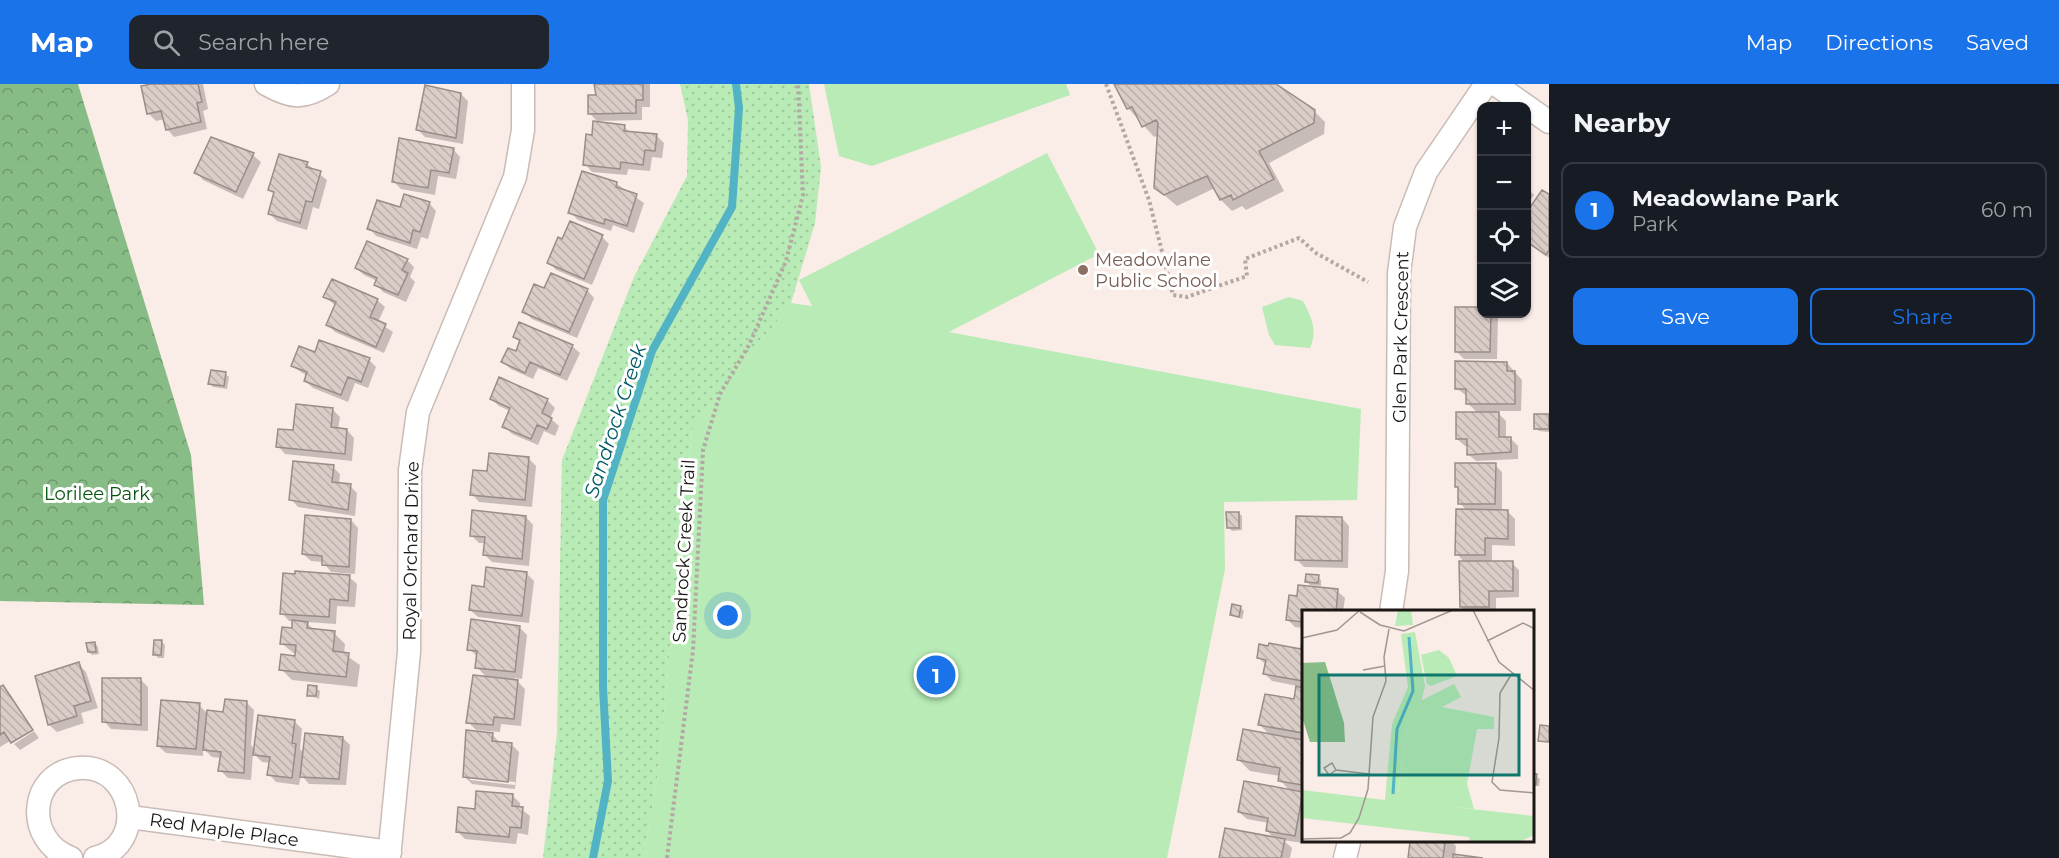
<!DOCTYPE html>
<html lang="en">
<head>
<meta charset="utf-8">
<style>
  :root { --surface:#171b24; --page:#20242c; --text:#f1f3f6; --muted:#9ea1a6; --line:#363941; --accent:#1a73e8 }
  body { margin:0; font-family:Montserrat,sans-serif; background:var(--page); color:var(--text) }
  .controls { position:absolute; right:18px; top:18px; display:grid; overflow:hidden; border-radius:12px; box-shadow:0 2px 4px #0004 }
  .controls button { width:54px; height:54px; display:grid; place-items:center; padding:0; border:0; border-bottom:2px solid var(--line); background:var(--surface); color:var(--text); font:30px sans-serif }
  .you { position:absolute; left:728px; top:532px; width:21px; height:21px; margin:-15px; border:4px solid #fff; border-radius:50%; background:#1a73e8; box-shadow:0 0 0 9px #1a73e833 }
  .badge { display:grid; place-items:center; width:39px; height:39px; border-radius:50%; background:var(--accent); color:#fff; font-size:20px; font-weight:700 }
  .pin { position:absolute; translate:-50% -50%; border:3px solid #fff; box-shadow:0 2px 6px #0006 }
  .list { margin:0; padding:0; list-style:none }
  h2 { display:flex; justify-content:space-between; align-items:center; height:78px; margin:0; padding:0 24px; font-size:26px }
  h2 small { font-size:20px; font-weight:400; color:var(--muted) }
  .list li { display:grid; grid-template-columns:39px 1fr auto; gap:18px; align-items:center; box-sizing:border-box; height:96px; margin:0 12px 12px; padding:0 12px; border:2px solid var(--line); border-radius:12px }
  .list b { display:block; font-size:22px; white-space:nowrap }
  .list p { margin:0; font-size:20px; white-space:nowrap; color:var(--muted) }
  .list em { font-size:20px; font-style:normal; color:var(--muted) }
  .actions { display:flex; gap:12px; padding:18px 24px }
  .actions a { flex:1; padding:14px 0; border:2px solid var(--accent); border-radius:12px; text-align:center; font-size:21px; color:var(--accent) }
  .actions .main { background:var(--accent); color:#fff }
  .icon { flex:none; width:33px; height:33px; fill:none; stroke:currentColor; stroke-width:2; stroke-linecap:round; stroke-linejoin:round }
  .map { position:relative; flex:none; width:1549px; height:774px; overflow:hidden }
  header { display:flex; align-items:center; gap:36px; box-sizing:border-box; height:84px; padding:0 30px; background:var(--accent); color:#fff }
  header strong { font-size:28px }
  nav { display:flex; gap:33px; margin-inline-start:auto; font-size:21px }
  .search { width:420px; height:54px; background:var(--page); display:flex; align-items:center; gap:15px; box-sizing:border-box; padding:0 21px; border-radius:12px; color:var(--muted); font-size:22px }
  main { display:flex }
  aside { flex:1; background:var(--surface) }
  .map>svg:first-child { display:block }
  .grass { fill:url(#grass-dots) }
  .forest { fill:url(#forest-crowns) }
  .green { fill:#b8ebb5 }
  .shadow { fill:#0003; fill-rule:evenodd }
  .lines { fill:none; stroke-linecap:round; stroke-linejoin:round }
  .stream { stroke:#51b3c4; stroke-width:8 }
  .building { fill:url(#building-back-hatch); stroke:#998d87; stroke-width:1.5 }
  .minor-casing { stroke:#c9bcb6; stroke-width:25 }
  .path { stroke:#b3a8a3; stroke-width:4; stroke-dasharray:3 3; stroke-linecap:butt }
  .minor { stroke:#fff; stroke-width:22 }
  .education-dot { fill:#8d6e63; stroke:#fff; stroke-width:2 }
  .labels { text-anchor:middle; stroke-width:6; stroke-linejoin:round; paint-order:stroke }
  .education-label { font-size:18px; fill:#785e54; stroke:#fff; text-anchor:start }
  .street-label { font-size:18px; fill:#1b1714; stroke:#fff }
  .park-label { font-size:18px; fill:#07550e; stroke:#fff }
  .water-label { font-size:20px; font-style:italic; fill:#005b67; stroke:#fff }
  .inset-river { fill:none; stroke:#51b3c4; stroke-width:3 }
  .inset-road { fill:none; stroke:#a19792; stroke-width:1.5 }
  .view { fill:#0f766e; fill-opacity:0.15; stroke:#0f766e; stroke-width:3 }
  .inset-edge { fill:none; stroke:#1b1714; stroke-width:3 }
</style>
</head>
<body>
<header>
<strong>Map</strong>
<div class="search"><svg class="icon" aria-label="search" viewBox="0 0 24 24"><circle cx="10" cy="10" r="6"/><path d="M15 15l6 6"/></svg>Search here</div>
<nav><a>Map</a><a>Directions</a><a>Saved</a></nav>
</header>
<main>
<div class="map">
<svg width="1549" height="774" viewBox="0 0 1549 774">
  <defs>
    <pattern id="grass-dots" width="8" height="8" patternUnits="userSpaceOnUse" patternTransform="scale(1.5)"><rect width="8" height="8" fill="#b8ebb5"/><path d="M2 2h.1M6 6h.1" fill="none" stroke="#9ec99b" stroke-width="1.8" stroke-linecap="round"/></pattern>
    <pattern id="forest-crowns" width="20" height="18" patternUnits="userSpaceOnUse" patternTransform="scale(1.5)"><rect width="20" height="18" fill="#88bc86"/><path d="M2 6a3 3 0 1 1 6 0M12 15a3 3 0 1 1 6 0" fill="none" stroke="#6e986c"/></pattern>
    <pattern id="building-back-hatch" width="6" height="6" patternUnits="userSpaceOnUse" patternTransform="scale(1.5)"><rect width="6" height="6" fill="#dacdc7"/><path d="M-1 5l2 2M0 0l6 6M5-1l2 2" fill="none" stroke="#baafaa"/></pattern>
  </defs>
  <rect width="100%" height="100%" fill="#faece6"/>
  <!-- grass -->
  <path class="grass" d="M680,0H809L821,83L815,139L791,219L692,346L657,697L643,774H543L557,650L562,376L634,193L687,92L688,36Z"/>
  <!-- forest -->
  <path class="forest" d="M0,0H78L191,371L204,521L0,517Z"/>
  <!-- green -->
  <path class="green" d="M824,0H1066L1070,11L872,82L839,72Z
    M1047,69L1099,170L949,248L1361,325L1357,416L1224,418L1225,485L1167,774H643L657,697L692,346L791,219L812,222L799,196Z
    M1289,213L1303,217C1311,232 1318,247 1310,264L1275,261L1269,251L1262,223Z"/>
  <!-- shadow -->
  <path class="shadow" d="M158,0H203L208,25L203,27L207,45L174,53L167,45L165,35L156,37L148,29Z
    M597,0H650V23H642V36L597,37L589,29L598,12Z
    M1116,0H1274L1314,27L1325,38L1324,50L1269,79L1284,107L1246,126L1242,122L1232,127L1221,116L1215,104L1177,122L1156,104L1159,51L1154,53L1128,24Z
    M461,10L468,17L463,60L425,53L417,45Z
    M624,42L630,49L657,52L664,59L662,74L652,73L650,87L628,85L627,91L592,88L585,80L593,53Z
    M212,55L253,71L261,78L243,115L203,96L196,88Z
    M453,65L460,73L456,95L438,92L435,111L401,105L393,97Z
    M307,80L327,96L319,125L313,123L307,146L277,137L270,130L275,111L270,106Z
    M617,100L644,119L634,149L613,141L611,147L578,136L570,128Z
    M1526,103L1534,111L1526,122Z
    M1549,112V174L1526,158V144Z
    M429,119L436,127L428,155L421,153L417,165L376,152L369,144L401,125Z
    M602,153L609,160L592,201L556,186L549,178L563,156Z
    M1526,167L1530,170L1531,176L1526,177Z
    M407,176L414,183L410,193L415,198L406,218L383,208L376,200L377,197L364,191L356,184Z
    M587,206L594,214L577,254L532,235L524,228Z
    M325,213L377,216L385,223L378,238L393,248L384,269L335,248L328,240L336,222Z
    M1482,230L1498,232L1497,275H1464L1456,267Z
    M514,253L572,262L580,269L567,297L538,284L533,295L511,285L503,278L517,269L521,259Z
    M316,270L369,276L376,283L368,304L355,299L348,318L313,304L305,297L307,292L292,282Z
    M1507,279L1522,296L1521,327H1496L1506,337V354H1510L1518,362V375L1476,377L1468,370L1469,362H1465L1457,355L1478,329L1467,319V312L1456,304Z
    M225,290L229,293L227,305L213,303L210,300Z
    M492,315L547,316L555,324L550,334L559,342L555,352L544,347L538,361L512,350L504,342L510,327L499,322Z
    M332,325L340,333L338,346H347L354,354L352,377L285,370L278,362L294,348Z
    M1549,331V348L1539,347L1535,344Z
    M528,374L536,382L532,423L479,418L472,410L488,389Z
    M1495,381L1502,388V427H1507L1515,435V462L1492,461V479H1512L1519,486V513L1496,514V528H1466L1461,523L1465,479L1457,470L1467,427L1460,419V406L1456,402Z
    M333,383L340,390L339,401L350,402L357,409L355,432L298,423L291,415Z
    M1239,429L1242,432V446L1232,447L1228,443Z
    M526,433L533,441L529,482L492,478L485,471L486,459H479L471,451Z
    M1342,434L1349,442L1348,484L1304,483L1296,475Z
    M351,436L358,444L355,490L331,488L323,478L311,477L303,470Z
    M526,489L534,497L529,539L478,533L470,526L486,504Z
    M349,493L357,500L355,523L337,522L336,540L306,538L315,547L334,549L345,560L344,570L360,581L357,603L292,596L281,585L296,574V571L281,559L293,546L294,537H289L282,529Z
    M1318,493L1321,496V502L1310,501L1306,497Z
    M1337,507L1345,514L1343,528H1303V544L1295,543L1288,536Z
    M1240,523L1244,527L1242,535L1232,531Z
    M519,543L527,551L522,595L514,594L525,605L521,642L501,640L500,648L476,646L468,638L487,594L477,583L478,573L469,565Z
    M161,557L165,561L164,574H158L155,570Z
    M95,559L98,563L99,570L92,571L89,568Z
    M1303,561L1302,759L1283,756L1292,764L1290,774H1221L1275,755L1267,747L1269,739L1247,735L1239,728L1291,708L1280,696V692L1250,687L1238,675L1271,652L1260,641L1295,617L1298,602L1272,597L1264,589L1266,581L1258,573L1302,566Z
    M78,580L86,588L98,624L81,629L84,639L57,648L49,641Z
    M140,595L148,603V647L111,645L104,637Z
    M3,603L32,644L0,663V605Z
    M316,604L320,607L319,615L309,611Z
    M247,619L254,626L251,661L255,666L294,637L302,645L300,665L304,670L343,654L350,661L346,701L309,700L301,691L299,701L276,698L269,690L270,679L262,678L253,669L251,696L228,694L220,686L221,674L212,673L203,664V672L166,669L158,662L199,621L208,630L225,629Z
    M34,647L39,654L20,666L14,660Z
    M492,650L499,658L512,661L519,668L515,705L472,700L465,693ZM470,693L515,698V701L470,696Z
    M1532,691L1540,695L1539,702H1532Z
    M513,712L520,719V724L530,732L528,751L518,749L516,760L465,755L457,747L476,726Z
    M1411,758H1452L1456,762L1455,772L1470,774H1409Z"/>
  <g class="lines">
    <!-- stream -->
    <path class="stream" d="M593,774L608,697L603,603V416L652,267L732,123L739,24L736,0"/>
  </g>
  <!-- building -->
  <path class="building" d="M151,0H198L202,18L197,19L201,38L166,46L161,27L147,30L141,2Z
    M594,0H643V16H636V29L588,30V11H596Z
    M1114,0H1276L1315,26L1314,39L1259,67L1274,95L1233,116L1231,111L1220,116L1207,92L1164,111L1154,104L1158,39L1156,36L1142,43L1132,23L1127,25Z
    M425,1L461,9L456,54L416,46Z
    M593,37L625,41L624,47L657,50L655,67L645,66L643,81L621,78L620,85L583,81L586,50L592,51Z
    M211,53L254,69L236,108L194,89Z
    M399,54L454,64L449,89L431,86L428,104L392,98Z
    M279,70L308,78L306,83L321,87L312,118L306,117L300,139L268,130L274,108L268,106Z
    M582,87L617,98L616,103L637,110L627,142L605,135L604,140L568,129Z
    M1542,106L1549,110V166L1546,171L1526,157V141L1531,134L1526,129Z
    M404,110L430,118L420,148L413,146L410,159L367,145L377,116L400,123Z
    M570,137L603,151L584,195L547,179L558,153L562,155Z
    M367,157L408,175L402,186L408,189L398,211L374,201L377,194L355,184Z
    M551,189L588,205L569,248L522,228L534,200L544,204Z
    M332,195L378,215L370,233L386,240L376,263L326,241L336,218L323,213Z
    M1455,223H1482V230H1491L1490,268H1455Z
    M519,238L573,261L560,291L530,278L525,289L501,278L508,264L516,267L520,256L513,253Z
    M319,256L370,274L361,298L348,293L341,311L304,297L307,288L291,282L299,262L315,268Z
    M1455,277L1507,278V287H1515V320H1466V305H1455Z
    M211,286L226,288L224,302L208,300Z
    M499,293L548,315L542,329L552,334L547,345L537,341L531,355L502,343L510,324L490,315Z
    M296,320L333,324L331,343L347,345L345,370L276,363L278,345L293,346Z
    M1456,328H1499V353H1511V368L1467,371V355H1456Z
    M1534,330H1549V345H1534Z
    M489,369L529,373L525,416L470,411L473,386L487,387Z
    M293,377L334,381L332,398L351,400L348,426L289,416Z
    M1455,379H1496L1495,420H1458V403H1455Z
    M1456,425L1508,426V455L1485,454V471H1455Z
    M472,426L526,432L522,475L483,471L485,453L470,452Z
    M1226,428H1239V444H1227Z
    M305,431L351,435L349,483L322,481V472L302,470Z
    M1296,432L1342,433V477L1295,476Z
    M1459,477H1513V507H1489V523H1460Z
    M486,483L527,488L522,532L469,526L472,501L484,503Z
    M295,487L350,491L348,517L330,515L329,533L280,530L283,489L295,490Z
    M1306,490L1319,491L1318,499L1305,498Z
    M1298,501L1338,505L1336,528H1303V538L1286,536L1289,511L1297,512Z
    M1232,520L1241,522L1239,533L1230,531Z
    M471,535L520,542L515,588L475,584L477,567L467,566Z
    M292,536L308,538L307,544L335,547L333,567L349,569L346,593L279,586L281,570L295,572L296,561L280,560L282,543L292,544Z
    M1303,553V597L1263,590L1266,576L1257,574L1259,560L1268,562L1269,559L1301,565Z
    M154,556H162L161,571H153Z
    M95,558L96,568H88L86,559Z
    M79,578L91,617L74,622L77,632L48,641L35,592Z
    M473,591L518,596L514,635L494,633L493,641L466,639Z
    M102,594H141V641L102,638Z
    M3,601L33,646L11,659L4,648L0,651V603Z
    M308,601L317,602L316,612H307Z
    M1296,602L1303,604V649L1258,641L1265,610L1294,615Z
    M225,615L247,617L244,689L218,687L221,668L203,666L207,626L223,628Z
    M161,616L200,619L196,665L157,662Z
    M258,631L295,636L292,659L296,660L292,694L267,691L270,673L253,671Z
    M1540,641L1549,642V658L1538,657Z
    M1243,645L1303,656V701L1278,697L1280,684L1237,676Z
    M466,646L493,649L492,657L512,659L508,698L463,693Z
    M305,649L343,653L339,695L300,693Z
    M1532,690H1537L1536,700L1532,699Z
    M1244,697L1303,708L1295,752L1266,747L1268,734L1238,728Z
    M476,707L513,710L512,722L523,723L521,744L510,743L509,753L456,748L458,723L475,725Z
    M1225,744L1285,755L1281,774H1219Z
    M1410,758H1445L1443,774H1408Z
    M1453,770L1483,774H1453Z"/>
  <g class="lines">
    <defs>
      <path id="minor" d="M266,0C291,14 303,16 328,0
        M1495,0L1549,38
        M1391,528L1397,487L1399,189L1405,143L1426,88L1486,0
        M130,733L390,768
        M71,774C24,757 28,688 79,684C133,680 149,761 95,774
        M389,774L409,568L410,386L418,328L515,93L523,46V0
        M1345,774L1349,758"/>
    </defs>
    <!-- minor casing -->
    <use href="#minor" class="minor-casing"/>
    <!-- path -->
    <path class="path" d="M1106,0L1149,116L1173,211L1187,213L1247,192L1245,175L1299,154L1316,169L1368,198
      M667,774L693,566L703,366L720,310L749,261L786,177L803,111L798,0"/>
    <!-- minor -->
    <use href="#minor" class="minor"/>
  </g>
  <!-- markers -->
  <circle class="education-dot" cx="1083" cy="186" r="6"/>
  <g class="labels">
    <!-- education labels -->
    <g class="education-label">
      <text x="1095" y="182">Meadowlane<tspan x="1095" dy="21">Public School</tspan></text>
    </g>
    <!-- street labels -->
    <g class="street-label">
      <text transform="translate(1401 253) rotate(-89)" y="6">Glen Park Crescent</text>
      <text transform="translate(411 467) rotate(-89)" y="6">Royal Orchard Drive</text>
      <text transform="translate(684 467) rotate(-87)" y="6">Sandrock Creek Trail</text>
      <text transform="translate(224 746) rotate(8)" y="6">Red Maple Place</text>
    </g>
    <!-- park labels -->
    <g class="park-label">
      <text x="97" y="416">Lorilee Park</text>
    </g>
    <!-- water labels -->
    <g class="water-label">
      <text transform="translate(615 337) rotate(-72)" y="7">Sandrock Creek</text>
    </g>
  </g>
  <!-- overview -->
  <g transform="translate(1302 526)">
    <rect width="232" height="232" fill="#faece6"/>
    <path d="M96,0H109L111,15L93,16ZM113,22L123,76L119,93L106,110L95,191L232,206V225L217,232H168L167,227L0,208V180L83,190L90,114L106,77L99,24Z" fill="#b8ebb5"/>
    <path d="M23,52L42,113L43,132H8L0,107V53Z" fill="#88bc86"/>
    <path d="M137,40L147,48L155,66L129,76L125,74L119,45ZM152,74L159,87L140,97L192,107V119H175L165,174L172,199L95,192L106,110L120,90Z" fill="#b8ebb5"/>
    <path class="inset-river" d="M91,184L95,119L111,81L107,27"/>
    <path class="inset-road" d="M171,0L197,52L233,81M58,2L78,15L102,21L151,0M0,28L35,20L58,0M185,31L221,13L233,19M61,60L83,56M209,65L198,83L197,128L190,172L198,180L233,183M34,160L27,165L22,158L30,153L34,160L67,164M0,229L39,228L48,223L57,208L66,179L71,107L84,71L82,47L87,19"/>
    <path class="view" d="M17,65H217V165H17Z"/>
    <rect width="232" height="232" class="inset-edge"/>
  </g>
</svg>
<div class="controls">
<button>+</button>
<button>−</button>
<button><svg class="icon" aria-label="locate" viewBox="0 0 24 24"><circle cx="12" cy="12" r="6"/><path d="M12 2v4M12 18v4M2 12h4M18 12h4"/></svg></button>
<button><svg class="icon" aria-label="layers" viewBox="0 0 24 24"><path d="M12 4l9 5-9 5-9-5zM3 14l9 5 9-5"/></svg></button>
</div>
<div class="you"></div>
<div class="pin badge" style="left:936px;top:591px">1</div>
</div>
<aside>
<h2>Nearby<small></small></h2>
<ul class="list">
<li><span class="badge">1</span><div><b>Meadowlane Park</b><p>Park</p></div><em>60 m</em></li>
</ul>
<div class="actions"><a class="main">Save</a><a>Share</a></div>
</aside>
</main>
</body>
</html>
